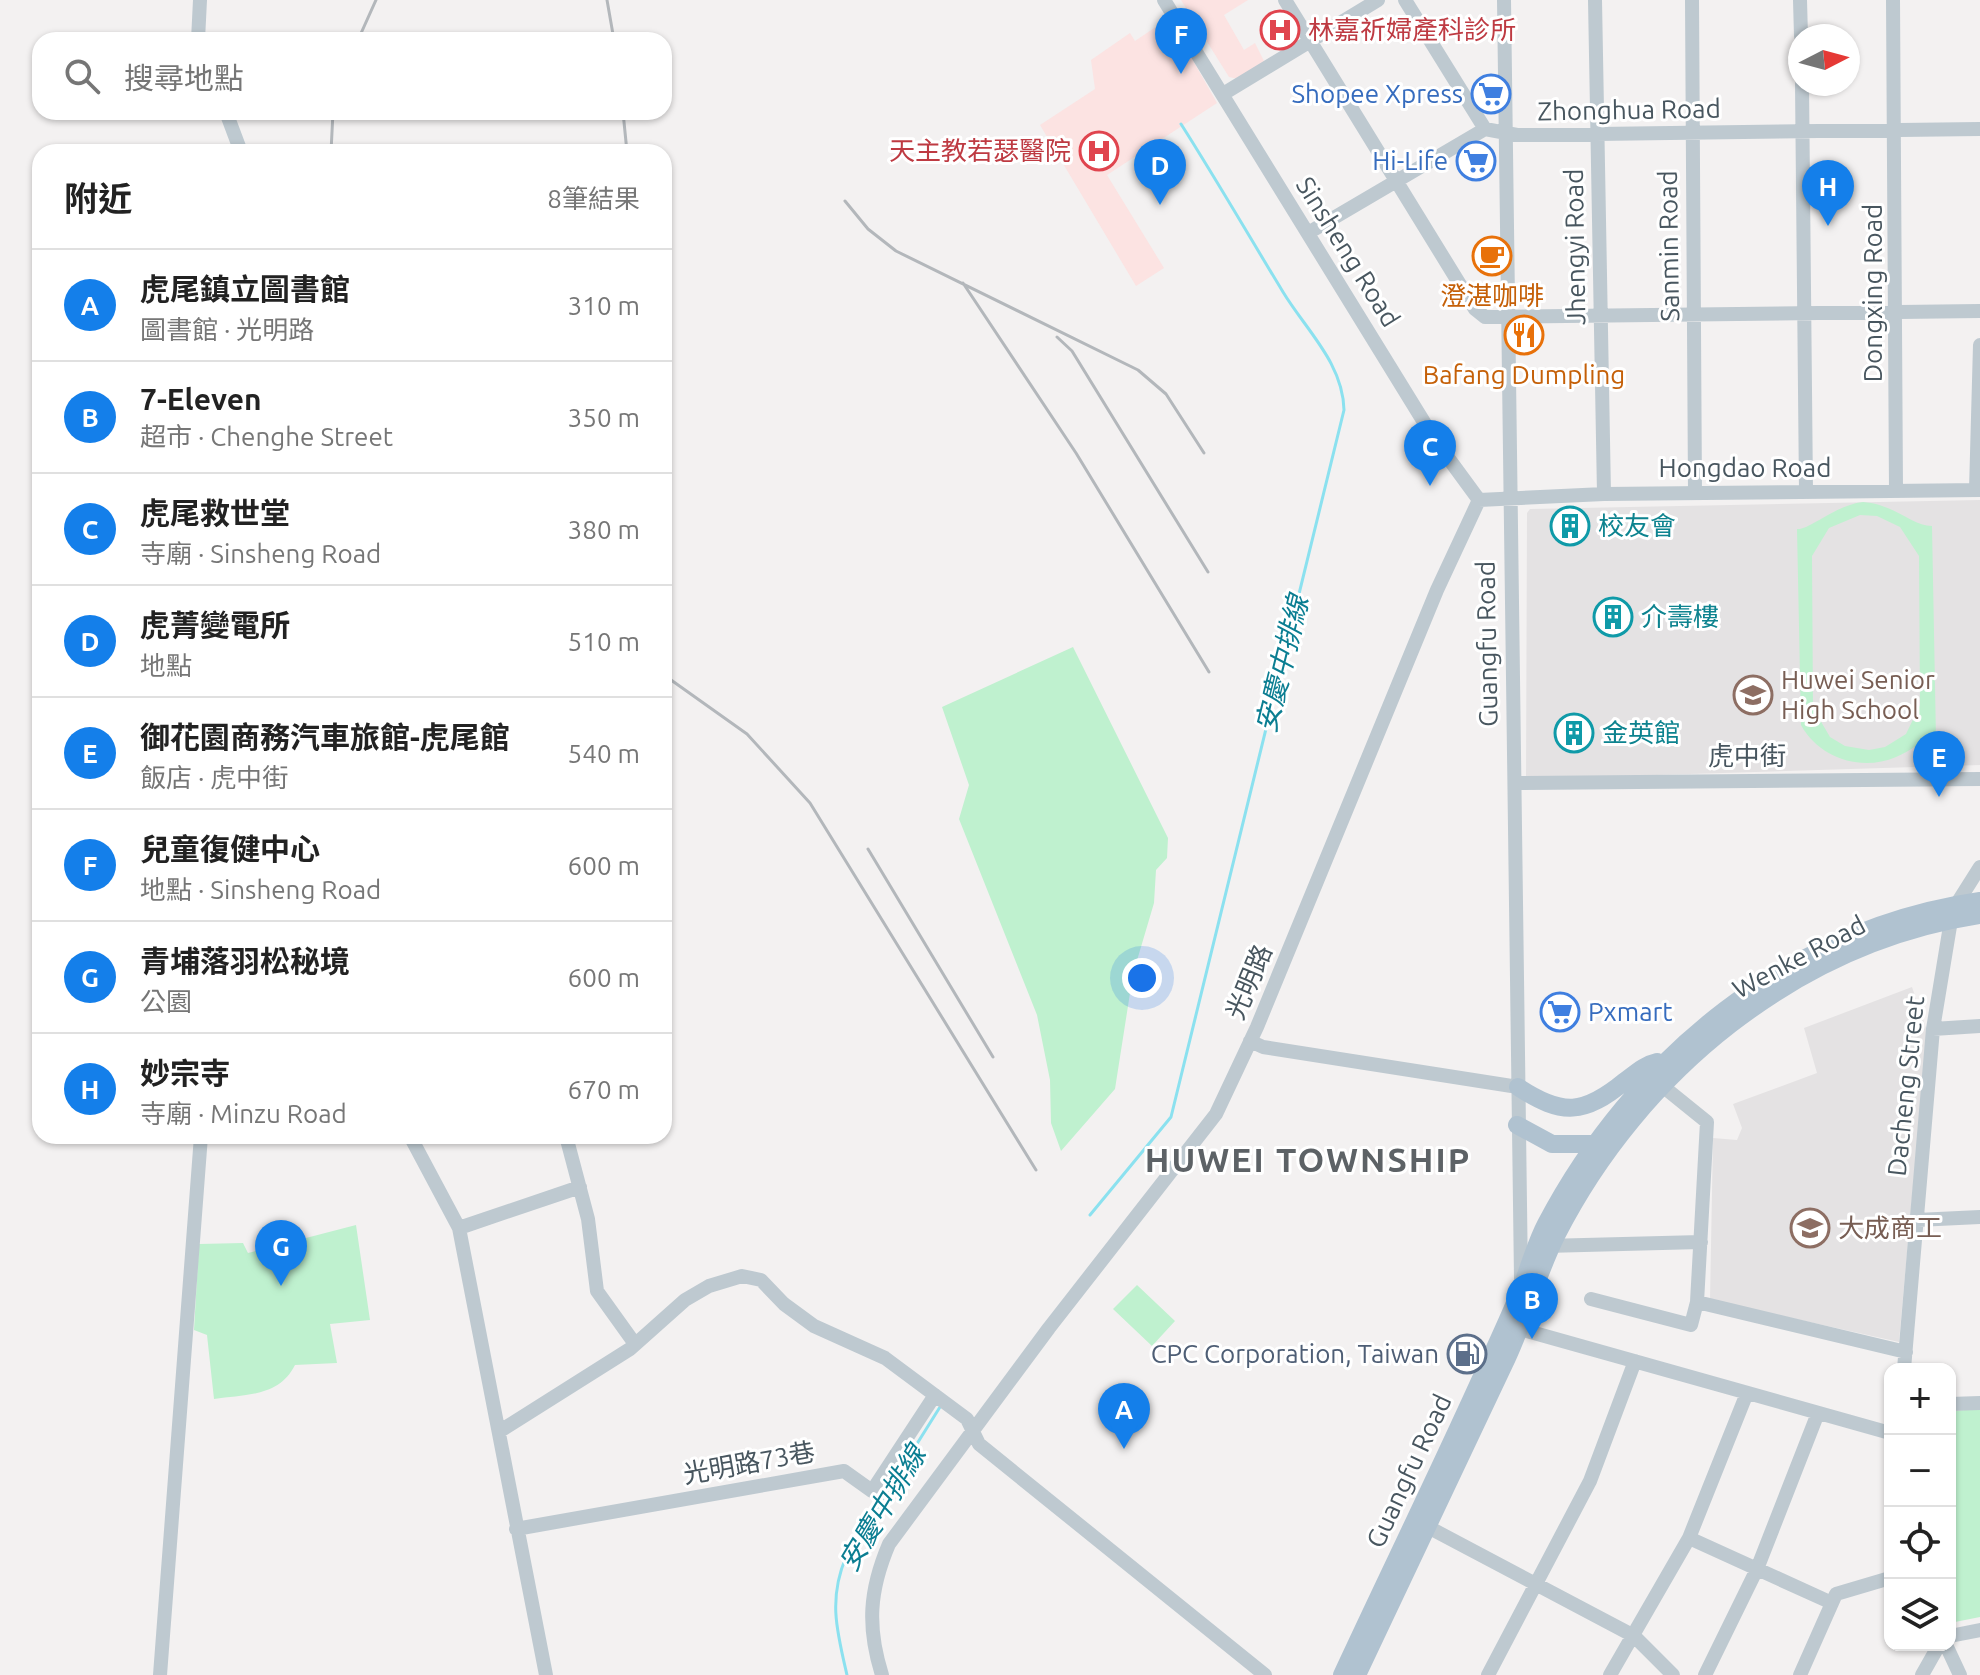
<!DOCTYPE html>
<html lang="zh-TW">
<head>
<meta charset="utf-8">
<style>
  :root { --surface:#fff; --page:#f2f2f2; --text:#222; --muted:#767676; --line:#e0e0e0; --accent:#147fea }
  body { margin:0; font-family:Ubuntu,"Noto Sans TC",sans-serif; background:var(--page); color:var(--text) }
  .controls { position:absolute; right:24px; bottom:24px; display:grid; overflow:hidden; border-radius:16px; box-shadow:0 2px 6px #0004 }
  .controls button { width:72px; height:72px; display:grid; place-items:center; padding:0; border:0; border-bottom:2px solid var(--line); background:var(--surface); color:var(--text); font:40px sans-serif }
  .compass { position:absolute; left:1788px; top:24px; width:72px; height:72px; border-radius:50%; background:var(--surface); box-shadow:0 2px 6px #0004; rotate:84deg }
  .you { position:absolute; left:1142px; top:978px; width:28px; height:28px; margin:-20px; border:6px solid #fff; border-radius:50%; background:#1a73e8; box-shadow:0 0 0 12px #1a73e833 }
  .badge { display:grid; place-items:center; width:52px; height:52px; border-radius:50%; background:var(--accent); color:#fff; font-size:26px; font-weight:700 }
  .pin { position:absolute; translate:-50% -66px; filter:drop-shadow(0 2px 4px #0008) }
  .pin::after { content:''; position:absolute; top:42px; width:28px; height:24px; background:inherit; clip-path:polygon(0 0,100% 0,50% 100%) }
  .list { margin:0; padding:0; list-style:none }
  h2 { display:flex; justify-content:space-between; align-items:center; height:104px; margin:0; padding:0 32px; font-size:34px }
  h2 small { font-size:26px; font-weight:400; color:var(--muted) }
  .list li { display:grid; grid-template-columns:52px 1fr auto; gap:24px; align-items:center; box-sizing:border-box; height:112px; padding:0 32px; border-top:2px solid var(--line) }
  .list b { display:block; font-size:30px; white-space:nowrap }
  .list p { margin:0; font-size:26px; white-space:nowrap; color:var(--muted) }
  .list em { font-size:26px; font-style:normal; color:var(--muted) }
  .icon { flex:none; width:44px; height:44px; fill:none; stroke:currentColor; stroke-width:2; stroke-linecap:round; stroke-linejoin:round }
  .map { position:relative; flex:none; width:1980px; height:1675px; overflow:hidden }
  .search { position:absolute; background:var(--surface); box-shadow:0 2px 6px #0004; left:32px; top:32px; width:640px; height:88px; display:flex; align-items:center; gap:20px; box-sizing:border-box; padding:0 28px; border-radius:24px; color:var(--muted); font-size:30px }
  .panel { position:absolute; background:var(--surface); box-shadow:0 2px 6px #0004; left:32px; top:144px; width:640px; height:1000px; border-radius:24px }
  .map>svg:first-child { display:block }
  .education { fill:#e4e2e3 }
  .medical { fill:#fce3e2 }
  .green { fill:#bff1cf; fill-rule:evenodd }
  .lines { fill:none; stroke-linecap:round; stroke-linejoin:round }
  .stream { stroke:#8be1ef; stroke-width:3 }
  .minor { stroke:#bec9d0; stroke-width:14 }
  .major { stroke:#b0c2d0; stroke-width:18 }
  .rail { stroke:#b3b7bb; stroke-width:3 }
  .labels { text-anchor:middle; stroke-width:6; stroke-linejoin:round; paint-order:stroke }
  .health-label { font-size:26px; fill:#be3a42; stroke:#fff; text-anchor:start }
  .shop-label { font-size:26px; fill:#366cbe; stroke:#fff; text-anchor:end }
  .street-label { font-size:26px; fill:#48565f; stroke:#fff }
  .food-label { font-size:26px; fill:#c56008; stroke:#fff }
  .culture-label { font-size:26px; fill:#0d838f; stroke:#fff; text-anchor:start }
  .education-label { font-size:26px; fill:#785e54; stroke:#fff; text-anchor:start }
  .service-label { font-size:26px; fill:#4e5e75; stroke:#fff; text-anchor:end }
  .water-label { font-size:28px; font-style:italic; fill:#0b7e92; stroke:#fff }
  .district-label { font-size:34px; font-weight:bold; letter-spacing:2px; fill:#5d6266; stroke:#fff }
</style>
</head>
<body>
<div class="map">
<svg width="1980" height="1675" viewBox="0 0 1980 1675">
  <rect width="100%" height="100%" fill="#f3f1f1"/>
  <!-- education -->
  <path class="education" d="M1980,500V765L1526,779L1527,513L1530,509Z
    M1912,987L1927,1031L1899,1342L1710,1300L1713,1138L1737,1140L1742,1128L1733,1104L1817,1073L1804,1028Z"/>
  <!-- medical -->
  <path class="medical" d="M1181,0H1248L1224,15L1244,50L1255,43L1265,63L1238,79L1229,77Z
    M1169,18L1217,103L1107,175L1164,268L1136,286L1040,125L1095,89L1091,60L1130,33L1135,41Z"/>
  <!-- green -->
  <path class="green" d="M1863,502C1894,504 1912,526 1932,526L1936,739C1919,741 1911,751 1896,757C1861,772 1819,758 1801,725L1797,529C1810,530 1835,505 1863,502ZM1860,515L1877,516L1900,527L1919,556L1920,705L1906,734L1885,747L1869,750L1845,746L1830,737L1813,708L1812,556L1829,528Z
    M1073,647L1168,838L1167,858L1156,870L1154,903L1133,974L1115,1089L1061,1151L1051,1123L1050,1080L1037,1015L959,819L969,785L942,707Z
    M356,1225L370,1320L330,1324L337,1363L295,1365C279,1397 246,1394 214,1399L207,1335L194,1330L199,1244L243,1243L248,1253Z
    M1137,1285L1175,1321L1152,1346L1113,1309Z
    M1980,1409V1617L1955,1622L1950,1603V1411Z"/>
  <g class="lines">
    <!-- stream -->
    <path class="stream" d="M1090,1215L1171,1117L1344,410C1343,363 1306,330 1283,292C1249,236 1216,179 1181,124
      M847,1675C837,1632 828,1599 846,1557L940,1407"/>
    <!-- minor -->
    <path class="minor" d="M1164,0L1435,440L1479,500L1604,494L1980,490
      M1285,0L1475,309L1485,317L1980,311
      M1405,0L1485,129
      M1504,0L1521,1279
      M1595,0L1604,494
      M1692,0L1695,492
      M1800,0L1801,36
      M1893,0L1896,490
      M198,40L200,0
      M1802,84L1806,492
      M1223,94L1378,0
      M226,112L241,152
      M1308,233L1485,129L1517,135L1980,129
      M1976,490L1980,345
      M1515,783L1980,779
      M1933,1029L1980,1026
      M1250,1041L1263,1047L1518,1087
      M410,1136L459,1228L546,1675
      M566,1136L588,1219L597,1291L635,1344
      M1917,1220L1980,1217
      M459,1228L580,1187
      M1545,1246L1701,1242
      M1591,1299L1691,1325L1697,1302L1707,1122L1660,1084
      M1697,1302L1906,1352
      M1520,1320V1329L1890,1433
      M1904,1369L1933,1029L1951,920L1956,905L1980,867
      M1950,1404L1980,1403
      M500,1431L630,1349L685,1300L709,1286L742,1276L761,1280L784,1304L814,1326L885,1358L967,1419L979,1444L1265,1675
      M1428,1527L1634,1636L1673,1675
      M516,1529L844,1471L872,1491L935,1395
      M1689,1538L1832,1603
      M1950,1636L1980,1630
      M1946,1645L1960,1675
      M160,1675L201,1136
      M882,1675C867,1627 869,1591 889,1544L1049,1328L1216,1114L1257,1027L1437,590L1479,500
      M1488,1675L1590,1481L1635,1361
      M1610,1675L1689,1538L1747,1393
      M1705,1675L1757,1569L1818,1413
      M1800,1675L1836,1594L1890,1578
      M1922,1675L1939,1645"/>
    <!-- major -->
    <path class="major" d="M1518,1087C1562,1116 1584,1115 1625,1081C1636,1073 1644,1065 1657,1062
      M1517,1125L1552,1144H1601
      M1342,1675C1387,1578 1434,1482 1478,1385C1493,1352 1509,1319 1522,1286C1530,1265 1536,1243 1546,1224C1633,1058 1791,928 1980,901
      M1357,1675C1407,1569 1457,1464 1507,1358C1526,1317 1537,1274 1557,1234C1640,1072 1796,943 1980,915"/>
    <!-- rail -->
    <path class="rail" d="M607,0L614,40
      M358,40L376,0
      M623,112L627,152
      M331,152L333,112
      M845,201L868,229L896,251L1138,370L1166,394L1204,453
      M963,283L1076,453L1209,672
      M1057,337L1072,351L1208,572
      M664,675L747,734L810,803L1036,1170
      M868,849L993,1057"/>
  </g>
  <!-- icons -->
  <defs>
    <symbol id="hospital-ring" viewBox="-11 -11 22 22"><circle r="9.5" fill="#fff" stroke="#e0444e" stroke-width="1.5"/><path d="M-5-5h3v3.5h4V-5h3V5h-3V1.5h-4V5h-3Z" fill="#e0444e"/></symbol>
    <symbol id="supermarket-ring" viewBox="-11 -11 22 22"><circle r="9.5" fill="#fff" stroke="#3f7fe0" stroke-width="1.5"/><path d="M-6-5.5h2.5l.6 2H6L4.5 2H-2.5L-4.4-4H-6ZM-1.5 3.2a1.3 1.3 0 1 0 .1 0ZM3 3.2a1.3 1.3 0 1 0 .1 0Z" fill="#3f7fe0"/></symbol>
    <symbol id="cafe-ring" viewBox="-11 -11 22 22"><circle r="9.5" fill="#fff" stroke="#e8710a" stroke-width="1.5"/><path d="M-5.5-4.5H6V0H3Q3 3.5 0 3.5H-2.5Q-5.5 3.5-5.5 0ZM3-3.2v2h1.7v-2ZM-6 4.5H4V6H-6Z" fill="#e8710a"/></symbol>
    <symbol id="restaurant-ring" viewBox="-11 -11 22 22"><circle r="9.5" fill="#fff" stroke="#e8710a" stroke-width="1.5"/><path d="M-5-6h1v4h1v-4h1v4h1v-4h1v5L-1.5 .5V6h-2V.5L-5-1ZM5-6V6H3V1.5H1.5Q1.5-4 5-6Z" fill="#e8710a"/></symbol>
    <symbol id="building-ring" viewBox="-11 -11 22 22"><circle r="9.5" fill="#fff" stroke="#0f9aa8" stroke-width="1.5"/><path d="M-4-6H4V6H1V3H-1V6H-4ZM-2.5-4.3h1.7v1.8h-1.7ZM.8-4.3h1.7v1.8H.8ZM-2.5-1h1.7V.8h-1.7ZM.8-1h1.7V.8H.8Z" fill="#0f9aa8"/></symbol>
    <symbol id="school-ring" viewBox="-11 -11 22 22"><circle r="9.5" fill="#fff" stroke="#8d6e63" stroke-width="1.5"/><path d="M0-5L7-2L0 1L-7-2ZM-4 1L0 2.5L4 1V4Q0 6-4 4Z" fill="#8d6e63"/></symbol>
    <symbol id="fuel-ring" viewBox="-11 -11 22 22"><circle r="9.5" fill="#fff" stroke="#5c6f8a" stroke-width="1.5"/><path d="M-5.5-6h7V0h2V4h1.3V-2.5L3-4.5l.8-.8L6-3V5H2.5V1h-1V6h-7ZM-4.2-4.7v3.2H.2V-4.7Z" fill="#5c6f8a"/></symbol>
  </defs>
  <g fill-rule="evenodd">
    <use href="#hospital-ring" x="1258" y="8" width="44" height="44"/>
    <use href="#supermarket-ring" x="1469" y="72" width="44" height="44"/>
    <use href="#hospital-ring" x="1077" y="129" width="44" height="44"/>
    <use href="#supermarket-ring" x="1454" y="139" width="44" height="44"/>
    <use href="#cafe-ring" x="1470" y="234" width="44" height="44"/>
    <use href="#restaurant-ring" x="1502" y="313" width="44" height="44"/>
    <use href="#building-ring" x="1548" y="504" width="44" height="44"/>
    <use href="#building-ring" x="1591" y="595" width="44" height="44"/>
    <use href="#school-ring" x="1731" y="673" width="44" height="44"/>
    <use href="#building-ring" x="1552" y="711" width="44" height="44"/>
    <use href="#supermarket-ring" x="1538" y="990" width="44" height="44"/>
    <use href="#school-ring" x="1788" y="1206" width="44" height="44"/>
    <use href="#fuel-ring" x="1445" y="1332" width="44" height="44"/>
  </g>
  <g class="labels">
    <!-- health labels -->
    <g class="health-label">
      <text x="1308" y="39">林嘉祈婦產科診所</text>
      <text x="1071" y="160" text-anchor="end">天主教若瑟醫院</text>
    </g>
    <!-- shop labels -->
    <g class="shop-label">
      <text x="1463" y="103">Shopee Xpress</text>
      <text x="1448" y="170">Hi-Life</text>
      <text x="1588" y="1021" text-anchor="start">Pxmart</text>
    </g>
    <!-- street labels -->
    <g class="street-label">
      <text transform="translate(1629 110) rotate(-1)" y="9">Zhonghua Road</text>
      <text transform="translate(1669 246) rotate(-91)" y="9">Sanmin Road</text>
      <text transform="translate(1575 247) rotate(-91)" y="9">Jhengyi Road</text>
      <text transform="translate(1348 252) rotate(58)" y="9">Sinsheng Road</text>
      <text transform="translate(1873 293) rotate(-90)" y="9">Dongxing Road</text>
      <text x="1745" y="477">Hongdao Road</text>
      <text transform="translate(1487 644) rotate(-91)" y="9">Guangfu Road</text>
      <text x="1747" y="765">虎中街</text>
      <text transform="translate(1799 957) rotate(-28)" y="9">Wenke Road</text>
      <text transform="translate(1249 982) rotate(-67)" y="9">光明路</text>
      <text transform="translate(1906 1086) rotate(-84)" y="9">Dacheng Street</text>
      <text transform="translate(749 1463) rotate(-10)" y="9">光明路73巷</text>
      <text transform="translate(1409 1471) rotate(-65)" y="9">Guangfu Road</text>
    </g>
    <!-- food labels -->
    <g class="food-label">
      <text x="1492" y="305">澄湛咖啡</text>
      <text x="1524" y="384">Bafang Dumpling</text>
    </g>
    <!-- culture labels -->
    <g class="culture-label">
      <text x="1598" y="535">校友會</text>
      <text x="1641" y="626">介壽樓</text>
      <text x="1602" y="742">金英館</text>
    </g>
    <!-- education labels -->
    <g class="education-label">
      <text x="1781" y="689">Huwei Senior<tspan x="1781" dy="30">High School</tspan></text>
      <text x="1838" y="1237">大成商工</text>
    </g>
    <!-- service labels -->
    <g class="service-label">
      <text x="1439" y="1363">CPC Corporation, Taiwan</text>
    </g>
    <!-- water labels -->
    <g class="water-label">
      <text transform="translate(1282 664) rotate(-76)" y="10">安慶中排線</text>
      <text transform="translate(882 1508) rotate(-59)" y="10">安慶中排線</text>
    </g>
    <!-- district labels -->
    <g class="district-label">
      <text x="1308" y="1172">HUWEI TOWNSHIP</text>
    </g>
  </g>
</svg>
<div class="controls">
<button>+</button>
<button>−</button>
<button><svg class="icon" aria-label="locate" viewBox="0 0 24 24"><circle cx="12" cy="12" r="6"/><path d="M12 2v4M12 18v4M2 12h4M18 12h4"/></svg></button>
<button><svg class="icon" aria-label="layers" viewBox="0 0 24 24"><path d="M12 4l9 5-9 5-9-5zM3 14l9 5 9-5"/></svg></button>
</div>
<svg class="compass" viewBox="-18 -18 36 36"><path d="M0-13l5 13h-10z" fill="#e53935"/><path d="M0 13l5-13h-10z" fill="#767676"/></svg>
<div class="you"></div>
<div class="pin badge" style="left:1124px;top:1449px">A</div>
<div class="pin badge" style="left:1532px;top:1339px">B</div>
<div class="pin badge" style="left:1430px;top:486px">C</div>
<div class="pin badge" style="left:1160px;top:205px">D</div>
<div class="pin badge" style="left:1939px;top:797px">E</div>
<div class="pin badge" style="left:1181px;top:74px">F</div>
<div class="pin badge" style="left:281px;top:1286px">G</div>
<div class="pin badge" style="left:1828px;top:226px">H</div>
<div class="search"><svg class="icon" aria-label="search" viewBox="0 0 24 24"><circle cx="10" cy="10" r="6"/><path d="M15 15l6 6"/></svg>搜尋地點</div>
<section class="panel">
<h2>附近<small>8筆結果</small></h2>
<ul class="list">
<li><span class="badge">A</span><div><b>虎尾鎮立圖書館</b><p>圖書館 · 光明路</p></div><em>310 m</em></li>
<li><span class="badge">B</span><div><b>7-Eleven</b><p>超市 · Chenghe Street</p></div><em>350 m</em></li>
<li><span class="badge">C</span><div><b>虎尾救世堂</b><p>寺廟 · Sinsheng Road</p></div><em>380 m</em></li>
<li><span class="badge">D</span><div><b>虎菁變電所</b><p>地點</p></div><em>510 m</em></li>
<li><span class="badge">E</span><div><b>御花園商務汽車旅館-虎尾館</b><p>飯店 · 虎中街</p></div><em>540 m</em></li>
<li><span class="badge">F</span><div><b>兒童復健中心</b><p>地點 · Sinsheng Road</p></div><em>600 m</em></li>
<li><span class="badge">G</span><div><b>青埔落羽松秘境</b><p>公園</p></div><em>600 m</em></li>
<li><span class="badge">H</span><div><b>妙宗寺</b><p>寺廟 · Minzu Road</p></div><em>670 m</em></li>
</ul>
</section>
</div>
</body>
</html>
